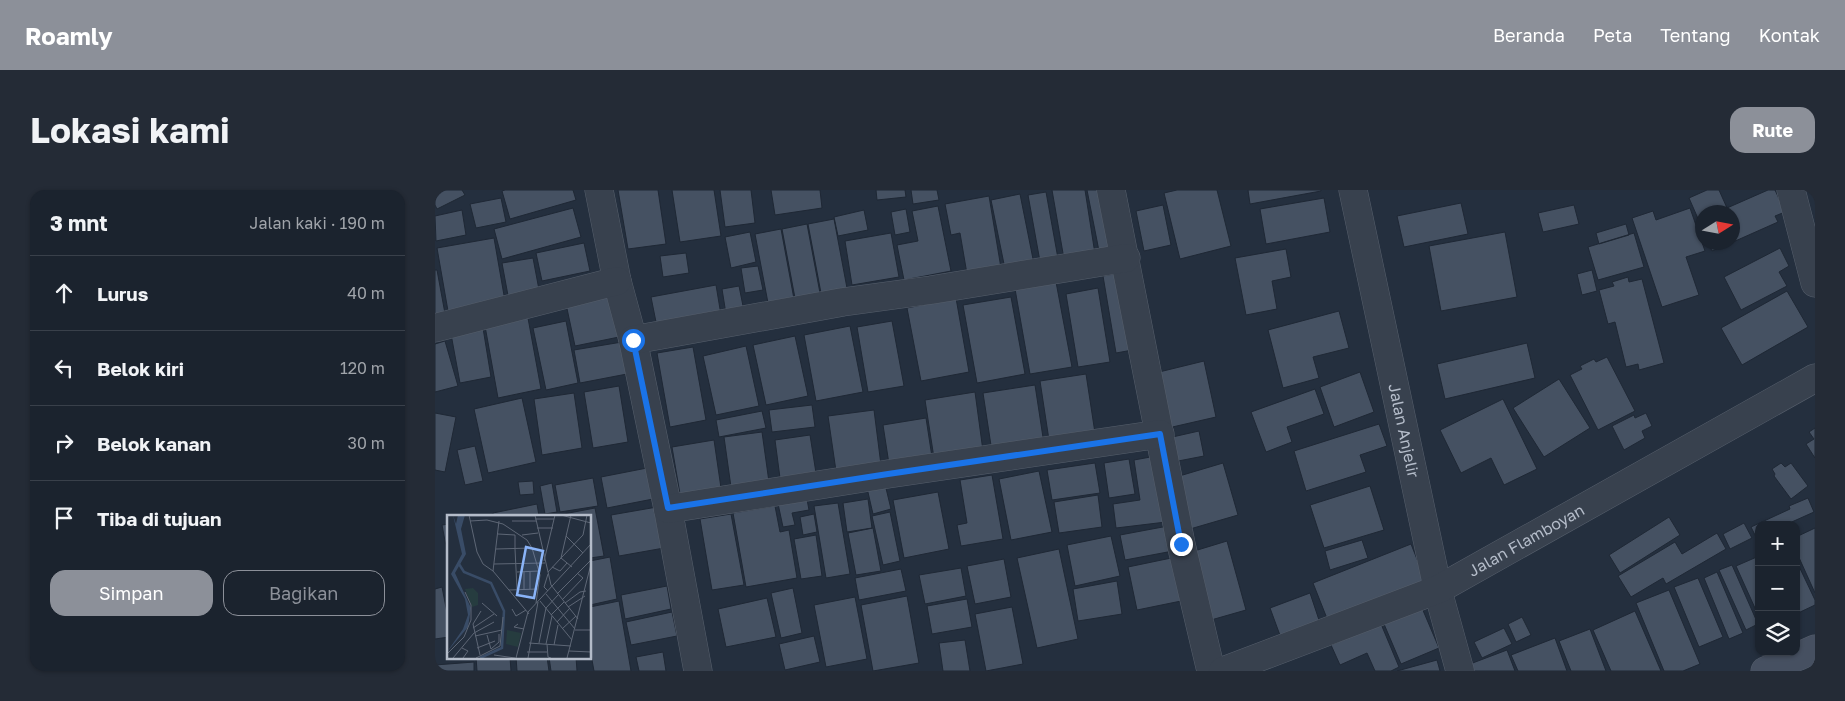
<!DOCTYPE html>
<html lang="id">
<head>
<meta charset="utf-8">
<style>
  :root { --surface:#1b232e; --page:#242b36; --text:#f1f3f6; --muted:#a0a4aa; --line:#39404a; --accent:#8c9099 }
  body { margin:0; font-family:"Golos Text",sans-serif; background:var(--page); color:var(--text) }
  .controls { position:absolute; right:15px; bottom:15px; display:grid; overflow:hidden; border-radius:10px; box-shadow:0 1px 4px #0004 }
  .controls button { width:45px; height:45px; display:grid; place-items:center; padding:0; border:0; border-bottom:1px solid var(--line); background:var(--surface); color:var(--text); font:25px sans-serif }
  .compass { position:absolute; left:1260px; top:15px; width:45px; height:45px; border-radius:50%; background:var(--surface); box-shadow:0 1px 4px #0004; rotate:79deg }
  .stop { position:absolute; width:15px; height:15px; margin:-11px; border:4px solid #1a73e8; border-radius:50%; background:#fff }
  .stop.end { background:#1a73e8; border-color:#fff; box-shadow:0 1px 5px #0008 }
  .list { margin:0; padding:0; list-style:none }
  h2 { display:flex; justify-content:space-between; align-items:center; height:65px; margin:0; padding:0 20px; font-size:21px }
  h2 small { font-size:16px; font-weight:400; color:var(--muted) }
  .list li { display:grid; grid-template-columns:32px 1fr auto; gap:15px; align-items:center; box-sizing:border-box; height:75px; padding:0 20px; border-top:1px solid var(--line) }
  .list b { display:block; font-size:19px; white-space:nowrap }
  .list em { font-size:16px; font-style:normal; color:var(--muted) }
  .actions { display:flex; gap:10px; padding:15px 20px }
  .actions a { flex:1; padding:11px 0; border:1px solid var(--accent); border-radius:15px; text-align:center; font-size:18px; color:var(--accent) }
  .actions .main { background:var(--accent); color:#fff }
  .icon { flex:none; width:28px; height:28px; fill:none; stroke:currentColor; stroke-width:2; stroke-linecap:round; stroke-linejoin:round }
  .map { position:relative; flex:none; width:1380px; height:481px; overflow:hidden; border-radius:15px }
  header { display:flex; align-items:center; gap:30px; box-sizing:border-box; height:70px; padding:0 25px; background:var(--accent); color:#fff }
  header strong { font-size:24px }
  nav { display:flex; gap:28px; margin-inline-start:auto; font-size:18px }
  .intro { display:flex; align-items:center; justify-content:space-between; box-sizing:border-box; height:120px; padding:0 30px }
  h1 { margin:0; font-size:35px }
  .button { padding:12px 22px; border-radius:15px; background:var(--accent); color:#fff; font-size:18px; font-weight:700 }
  main { display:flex; gap:30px; padding:0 30px }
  aside { flex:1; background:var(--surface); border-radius:15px; box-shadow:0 1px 4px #0004 }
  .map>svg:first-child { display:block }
  .building { fill:#455162; stroke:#1f2835 }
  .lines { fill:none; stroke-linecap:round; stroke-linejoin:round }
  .street-casing { stroke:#565f6c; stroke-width:29 }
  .secondary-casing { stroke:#565f6c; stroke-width:29 }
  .street { stroke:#38414e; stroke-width:28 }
  .secondary { stroke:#465061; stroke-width:28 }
  .route { stroke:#1a73e8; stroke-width:6 }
  .labels { text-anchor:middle; stroke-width:4; stroke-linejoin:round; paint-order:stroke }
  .street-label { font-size:16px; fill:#b4bcc9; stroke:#1d2633 }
  .inset-river { fill:none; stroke:#394c67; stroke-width:2.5 }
  .inset-road { fill:none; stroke:#5e6776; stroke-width:1 }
  .view { fill:#8ab4f8; fill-opacity:0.15; stroke:#8ab4f8; stroke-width:2.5 }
  .inset-edge { fill:none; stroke:#b4bcc9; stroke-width:2.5 }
</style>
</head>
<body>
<header>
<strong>Roamly</strong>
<nav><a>Beranda</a><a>Peta</a><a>Tentang</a><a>Kontak</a></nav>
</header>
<div class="intro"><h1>Lokasi kami</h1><a class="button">Rute</a></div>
<main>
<aside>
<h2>3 mnt<small>Jalan kaki · 190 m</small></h2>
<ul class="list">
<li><svg class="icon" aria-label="ahead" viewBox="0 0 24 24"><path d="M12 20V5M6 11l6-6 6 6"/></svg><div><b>Lurus</b></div><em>40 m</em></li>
<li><svg class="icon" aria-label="left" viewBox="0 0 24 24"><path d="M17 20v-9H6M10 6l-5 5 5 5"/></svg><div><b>Belok kiri</b></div><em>120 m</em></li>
<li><svg class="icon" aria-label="right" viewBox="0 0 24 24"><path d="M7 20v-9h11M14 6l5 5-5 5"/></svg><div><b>Belok kanan</b></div><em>30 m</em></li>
<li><svg class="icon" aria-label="arrive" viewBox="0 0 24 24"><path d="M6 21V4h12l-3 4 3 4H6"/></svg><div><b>Tiba di tujuan</b></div></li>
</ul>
<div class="actions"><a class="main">Simpan</a><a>Bagikan</a></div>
</aside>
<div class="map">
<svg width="1380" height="481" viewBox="0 0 1380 481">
  <rect width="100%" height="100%" fill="#242f3e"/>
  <!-- building -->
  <path class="building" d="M0,0H27L30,5L2,19L0,15Z
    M70,0H138L141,10L75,29L67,1Z
    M183,0H223L231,54L193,59Z
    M237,0H279L286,46L245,52Z
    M285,0H316L320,33L290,37Z
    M336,0H385L387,18L340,25Z
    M441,0H470L471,7L442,10Z
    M476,0H502L504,10L478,14Z
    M617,0H650L660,64L629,69Z
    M652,0H672L684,62L665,66Z
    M742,0H782L796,56L745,69L729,3Z
    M813,0H886V1L815,14Z
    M1272,0H1284L1292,18L1333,0H1340L1350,22L1340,26L1343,32L1298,52V22H1268V40L1254,8Z
    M611,2L624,74L606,77L593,5Z
    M585,4L599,74L570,79L556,10Z
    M554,6L566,78L532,84L525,43L516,45L510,14Z
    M66,8L71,32L41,38L35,14Z
    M889,8L895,42L831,54L825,19Z
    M1026,13L1033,44L969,57L962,26Z
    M728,15L736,55L709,61L701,21Z
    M1139,15L1144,34L1108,42L1103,23Z
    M503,16L516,81L469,90L462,55L483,51L477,21Z
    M138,18L146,47L67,69L59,39Z
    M1255,18L1270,61L1251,67L1264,105L1227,117L1197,28L1218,21L1221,30Z
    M471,19L475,42L460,45L456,22Z
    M27,20L31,45L1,51L0,26Z
    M429,20L433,40L403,46L399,27Z
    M399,29L412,98L386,103L373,34Z
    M372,34L385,103L360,108L347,39Z
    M1191,34L1194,45L1164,54L1161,43Z
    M346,39L359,109L333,113L320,44Z
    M315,42L321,72L296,78L290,47Z
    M1070,42L1082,107L1006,121L994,56Z
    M456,43L464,87L417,95L410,51Z
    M1199,43L1209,77L1163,90L1153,57Z
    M59,48L70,111L13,121L2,58Z
    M1273,52H1297L1277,61Z
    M149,53L155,81L107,91L101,63Z
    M1345,58L1354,76L1344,82L1352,96L1306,120L1289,87Z
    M851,59L856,87L837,91L842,119L811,125L800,68Z
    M251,63L254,83L228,87L225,66Z
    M98,68L105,105L74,111L67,73Z
    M323,76L328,100L310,103L306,78Z
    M0,80H2L11,129L0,131Z
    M1157,80L1162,101L1147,105L1142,84Z
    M690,82L703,159L681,163L668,86Z
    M1193,87L1194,92L1207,89L1229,173L1204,180L1203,174L1191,177L1180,132L1173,134L1164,100L1179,96L1177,92Z
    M621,92L637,177L595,184L580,99Z
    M281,95L286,125L222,137L216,107Z
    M304,96L309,121L291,124L287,99Z
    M663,98L675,172L643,177L631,104Z
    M1352,101L1373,137L1307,175L1286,138Z
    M175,105L184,147L140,156L131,114Z
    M576,107L590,184L542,193L528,115Z
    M521,108L534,182L486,191L472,118Z
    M904,121L914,158L878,167L884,188L848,198L833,140Z
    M93,128L106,199L63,208L50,136Z
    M131,131L143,193L111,200L98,138Z
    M457,131L469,196L433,202L422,137Z
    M415,136L428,202L381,211L369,145Z
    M48,138L56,187L25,193L16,144Z
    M360,146L373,206L331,215L318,155Z
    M10,151L23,196L0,202V154Z
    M187,152L192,184L145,193L139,160Z
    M1092,153L1100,188L1010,209L1002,174Z
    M311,156L324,216L281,225L268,166Z
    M258,157L271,230L235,237L222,163Z
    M1172,167L1200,221L1163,240L1135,185L1147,179L1145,176L1159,169L1161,172Z
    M769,171L781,227L733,238L720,183Z
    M925,182L939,222L899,237L885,197Z
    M651,184L660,243L614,250L605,191Z
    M1124,189L1155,238L1109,267L1078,218Z
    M600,195L609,254L557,262L548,203Z
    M184,196L193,252L158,258L149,202Z
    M880,199L889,224L852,237L857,252L831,262L816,222Z
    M540,202L548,261L499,268L490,210Z
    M139,203L147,258L107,265L99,209Z
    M87,208L101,272L53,283L39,219Z
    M1068,209L1102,279L1069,295L1056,268L1026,283L1005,240Z
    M377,215L380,237L337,242L334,220Z
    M439,220L446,275L401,281L393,226Z
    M327,221L331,238L284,247L281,230Z
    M0,223L21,227L10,282L0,280Z
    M1211,223L1217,236L1207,241L1210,248L1189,260L1177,236L1199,225L1200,228Z
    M491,228L497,267L454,274L448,235Z
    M944,234L952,256L925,265L931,282L871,301L859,261Z
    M1380,238V268L1371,254L1379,249L1374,242Z
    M764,241L769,266L738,272L733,248Z
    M327,242L334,292L296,297L289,247Z
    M375,245L381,283L345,288L340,250Z
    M279,250L286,298L245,304L237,257Z
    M40,256L48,291L30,295L22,260Z
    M721,266L731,332L681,338L678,314L705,310L699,270Z
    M694,269L700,304L674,308L669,273Z
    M660,273L665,303L617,310L612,280Z
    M788,273L803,325L755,339L741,287Z
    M1346,273L1350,277L1356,273L1373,296L1356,309L1339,286L1340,284L1337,279Z
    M212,278L218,309L172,318L166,287Z
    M604,281L617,342L576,350L564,289Z
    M557,285L568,349L526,356L522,335L532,333L525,290Z
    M158,288L163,316L125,322L120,295Z
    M98,291L99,304L85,305L83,292Z
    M117,293L122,322L110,324L105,296Z
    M450,294L456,319L438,324L432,298Z
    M935,296L949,340L889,358L875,315Z
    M503,302L514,359L469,368L458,310Z
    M371,304L374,320L357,323L360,335L348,337L342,309Z
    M663,305L667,337L624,343L619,312Z
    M1373,308L1379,322L1350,335H1324V346L1321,347L1316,337L1355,319L1354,316Z
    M433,309L437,338L412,342L408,313Z
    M403,313L415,384L391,388L379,316Z
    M102,314L104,326H58V323Z
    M340,316L345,342L354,340L362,388L311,397L298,323Z
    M222,317L229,358L184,366L176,325Z
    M160,318L169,366L155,368V326H118Z
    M455,322L465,371L448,375L437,326Z
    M296,324L309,395L277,400L265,329Z
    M379,324L382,342L368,345L365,327Z
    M1234,327L1245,345L1185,383L1174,365Z
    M1309,333L1317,348L1295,359L1288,344Z
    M14,334V367H13L7,335Z
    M733,336L738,361L690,370L685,345Z
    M438,338L446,381L421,385L413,343Z
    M1380,338V403L1361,361V347Z
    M1282,343L1291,359L1231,394L1228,388L1196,407L1183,386L1240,352L1247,364Z
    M381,345L387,386L366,389L359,349Z
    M676,346L685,386L640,396L632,355Z
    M927,350L933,368L895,380L890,361Z
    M792,351L811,420L776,430L756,362Z
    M976,354L991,392L893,431L878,393Z
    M624,359L643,449L602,458L582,368Z
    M1324,366V427L1301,376Z
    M175,367L182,409L155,415V371Z
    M741,367L751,410L702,420L693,377Z
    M569,369L576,407L540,414L532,376Z
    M1361,370L1380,410V415L1361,424Z
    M1297,375L1323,434L1311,440L1284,380Z
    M526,378L531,406L490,414L484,385Z
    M466,379L471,401L424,410L420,388Z
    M1282,382L1308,443L1294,449L1269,388Z
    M1263,388L1288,447L1264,457L1239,397Z
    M682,391L687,424L643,431L638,399Z
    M232,396L236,419L190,429L186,405Z
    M7,397L14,433V447L0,449V399Z
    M358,398L367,443L346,448L336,403Z
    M1234,400L1265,474L1248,481H1229L1201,413Z
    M875,403L885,433L846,448L835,418Z
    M472,406L484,473L438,481L426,415Z
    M420,407L432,469L391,477L379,415Z
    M332,408L341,447L291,457L283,419Z
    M532,409L537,437L497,444L492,416Z
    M184,411L196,481H159L155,459V417Z
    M577,417L588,474L551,481L540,424Z
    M987,418L1004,458L966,474L949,434Z
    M1200,421L1226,481H1176L1158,440Z
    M237,422L242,446L196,455L191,432Z
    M1087,427L1096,445L1081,452L1073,434Z
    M946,434L964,477L956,481H940L932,463L905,475L896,455Z
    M1069,438L1077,454L1047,468L1039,452Z
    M1155,439L1171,481H1136L1124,451Z
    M379,446L385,472L350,480L344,454Z
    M1120,448L1132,481H1083L1076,465Z
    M530,450L535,481H508L504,453Z
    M1072,460L1080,481H1037L1035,474Z
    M228,462L231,481H204L201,467Z
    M41,467H75L76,481H42Z
    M81,467H112L114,481H82Z
    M114,467H141L142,481H116Z
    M1002,470L1005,481H962Z
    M39,472V481H0V475Z"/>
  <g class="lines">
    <defs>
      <g id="street">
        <path d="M164,0L182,91L198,150L233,319L263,481"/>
        <path d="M676,0L746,354L776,481"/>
        <path id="s1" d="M918,0L1004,405L1025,481"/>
        <path d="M1356,0L1380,93"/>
        <path d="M0,138L182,91"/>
        <path d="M198,150L408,112L496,100L691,68"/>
        <path d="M233,319L453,284L725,244"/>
        <path id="s2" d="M788,481L1004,399L1380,188"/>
      </g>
      <path id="secondary" d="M1330,481L1380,459"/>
    </defs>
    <!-- street casing -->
    <use href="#street" class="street-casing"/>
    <!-- secondary casing -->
    <use href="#secondary" class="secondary-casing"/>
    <!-- street -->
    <use href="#street" class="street"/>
    <!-- secondary -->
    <use href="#secondary" class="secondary"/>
  </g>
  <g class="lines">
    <!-- route -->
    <path class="route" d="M198,150L233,318L453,284L725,244L746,354"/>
  </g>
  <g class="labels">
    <!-- street labels -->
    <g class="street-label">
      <text dy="6" stroke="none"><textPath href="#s1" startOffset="246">Jalan Anjelir</textPath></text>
      <text dy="6" stroke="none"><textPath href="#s2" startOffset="331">Jalan Flamboyan</textPath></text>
    </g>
  </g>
  <!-- overview -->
  <g transform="translate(12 325)">
    <rect width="144" height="144" fill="#242f3e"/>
    <path d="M26,73L31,78V90L25,92L18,74ZM60,115L74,118L71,132L59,129Z" fill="#263c3f"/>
    <path d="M6,0L9,9L11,0H18L14,14L19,39L8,58L24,93L21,112L0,137L16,114L21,100L18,84L4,59L15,39Z" fill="#394c67"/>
    <path class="inset-river" d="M12,49L17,57L44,68L57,96L55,133L33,143"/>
    <path class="inset-road" d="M22,0L30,37L36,49L46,56L82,99M88,0L104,70L131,104M114,0L144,8M22,1H88M88,4H107M23,6L40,5L56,9L80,25L85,33L93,60L89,88M65,6H89M90,13H106M51,19L68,20V34M75,20L91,18M119,21L136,38M49,34L85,33M68,34L70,74M97,46L108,0M47,49L98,48M105,52L113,56L120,48M125,52L114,43L136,20L140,0M46,56L52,6M70,57L92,56M101,57L114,43L124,0M77,74V57M83,74V57M62,75L91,74M101,76L97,72L101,59M99,79L128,114M110,79L144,45M115,85L136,63L130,58M93,86L125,125M35,88L50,101M118,88L133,77L139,76M121,92L138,81M65,94L69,101L79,95M104,100L117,87M110,107L123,93M71,109L67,112L77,114M26,113L47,99M115,114L129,101M128,115H144M27,118L47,107M40,120L44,134L52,127V119M28,121L55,115M82,128L124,131M92,128L99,93L111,80M99,129L105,101M100,129L101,142L104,143M107,130L111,110M15,133L21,136L16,143M30,133L48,126M122,136L144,137M80,137H100M0,139L17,122L24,105V90L18,77M33,140L26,109L34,96M47,140L68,143M6,143L27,118M29,143L53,131L56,102M69,143L81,97L144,29M81,143L91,87M120,143L144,49"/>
    <path class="view" d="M79,32L96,36L87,83L70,80Z"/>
    <rect width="144" height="144" class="inset-edge"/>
  </g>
</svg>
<div class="controls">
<button>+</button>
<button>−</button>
<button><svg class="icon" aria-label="layers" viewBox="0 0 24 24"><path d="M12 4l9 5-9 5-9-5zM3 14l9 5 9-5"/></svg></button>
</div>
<svg class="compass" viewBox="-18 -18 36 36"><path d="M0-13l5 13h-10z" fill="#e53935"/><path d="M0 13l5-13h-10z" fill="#a0a4aa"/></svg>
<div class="stop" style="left:198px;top:150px"></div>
<div class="stop end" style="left:746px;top:354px"></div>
</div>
</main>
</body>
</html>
